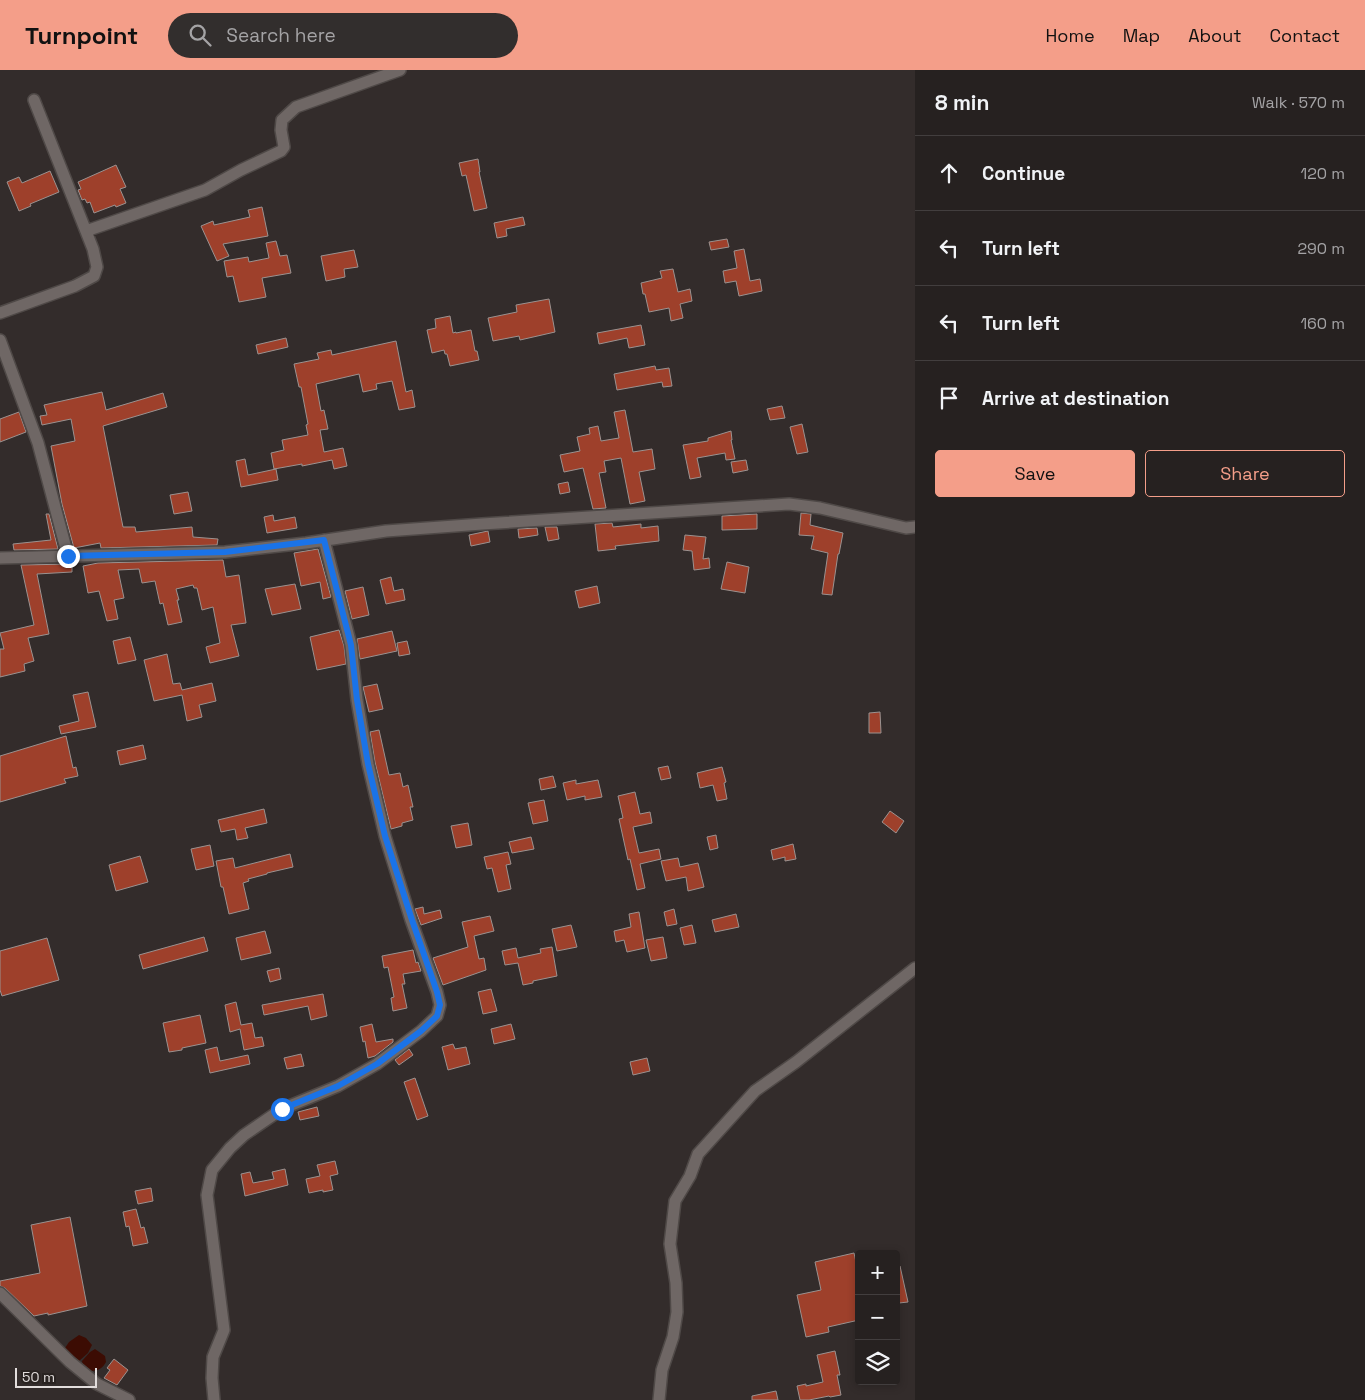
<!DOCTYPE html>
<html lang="en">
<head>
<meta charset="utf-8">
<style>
  :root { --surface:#262120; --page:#322e2d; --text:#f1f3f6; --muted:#a4a3a5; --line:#423e3e; --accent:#f49e89 }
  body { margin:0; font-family:"Space Grotesk",sans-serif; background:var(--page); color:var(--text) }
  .controls { position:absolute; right:15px; bottom:15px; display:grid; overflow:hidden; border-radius:5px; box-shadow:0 2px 8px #0003 }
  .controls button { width:45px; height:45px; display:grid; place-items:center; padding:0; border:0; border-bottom:1px solid var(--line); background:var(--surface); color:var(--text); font:25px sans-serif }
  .scale { position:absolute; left:15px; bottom:12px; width:82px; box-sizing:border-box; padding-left:5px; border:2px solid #e2dddc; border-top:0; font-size:14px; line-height:18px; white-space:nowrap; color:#e2dddc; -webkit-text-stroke:4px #292321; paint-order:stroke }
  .stop { position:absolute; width:15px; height:15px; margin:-11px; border:4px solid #1a73e8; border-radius:50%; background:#fff }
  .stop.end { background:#1a73e8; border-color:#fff; box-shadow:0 1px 5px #0008 }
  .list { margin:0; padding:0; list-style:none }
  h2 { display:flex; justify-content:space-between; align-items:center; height:65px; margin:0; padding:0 20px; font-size:21px }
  h2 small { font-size:16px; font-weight:400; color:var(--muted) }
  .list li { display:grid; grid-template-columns:32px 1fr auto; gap:15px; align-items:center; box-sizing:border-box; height:75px; padding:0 20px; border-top:1px solid var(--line) }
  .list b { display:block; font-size:19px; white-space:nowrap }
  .list em { font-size:16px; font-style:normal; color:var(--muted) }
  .actions { display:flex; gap:10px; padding:15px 20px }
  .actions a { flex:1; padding:11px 0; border:1px solid var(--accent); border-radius:5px; text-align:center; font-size:18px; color:var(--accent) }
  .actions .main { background:var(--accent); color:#111 }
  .icon { flex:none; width:28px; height:28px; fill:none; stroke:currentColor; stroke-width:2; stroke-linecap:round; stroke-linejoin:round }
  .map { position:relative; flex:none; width:915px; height:1330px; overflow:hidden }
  header { display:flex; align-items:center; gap:30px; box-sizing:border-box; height:70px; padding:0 25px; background:var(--accent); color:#111 }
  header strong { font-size:24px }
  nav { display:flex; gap:28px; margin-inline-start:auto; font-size:18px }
  .search { width:350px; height:45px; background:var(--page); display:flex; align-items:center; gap:12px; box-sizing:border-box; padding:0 18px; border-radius:28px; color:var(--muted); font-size:19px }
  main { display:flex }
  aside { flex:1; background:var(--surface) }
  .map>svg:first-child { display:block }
  .water { fill:#3c0c03 }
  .building { fill:#9e402b; stroke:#9b9290 }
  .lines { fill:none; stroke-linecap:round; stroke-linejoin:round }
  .street-casing { stroke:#4f4947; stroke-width:14 }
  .street { stroke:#6f6765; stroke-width:11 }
  .route { stroke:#1a73e8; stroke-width:6 }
</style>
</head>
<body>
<header>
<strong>Turnpoint</strong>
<div class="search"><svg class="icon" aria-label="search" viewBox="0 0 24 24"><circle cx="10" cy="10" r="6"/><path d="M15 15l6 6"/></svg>Search here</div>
<nav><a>Home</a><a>Map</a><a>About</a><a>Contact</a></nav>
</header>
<main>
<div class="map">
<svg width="915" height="1330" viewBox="0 0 915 1330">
  <rect width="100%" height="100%" fill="#332c2b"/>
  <!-- water -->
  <path class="water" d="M79,1265L86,1268L92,1275L88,1283L79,1291C74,1290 66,1283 65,1278L69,1272Z
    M95,1279L105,1286L106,1292C103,1298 98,1301 91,1301L83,1296L82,1291L90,1282Z"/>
  <!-- building -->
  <path class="building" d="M478,89L480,102H479L487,138L474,141L466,105L462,106L459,93Z
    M116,95L126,117L120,119L126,133L116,137L115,135L94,143L90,132L87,133L85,129L82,130L78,120L81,119L78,112Z
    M50,101L59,122L30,134L31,136L19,141L7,112L19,107L22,113Z
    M262,137L268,166L223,174L229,186L217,191L201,156L213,151L214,155L250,147L248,140Z
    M523,147L525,155L506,159L507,166L497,168L494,153Z
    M727,169L729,177L711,180L709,172Z
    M276,171L280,186L287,185L291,203L262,208L266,227L239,232L233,206L227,207L224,191L248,187L249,192L269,188L266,173Z
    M744,179L750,211L760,209L762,221L739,226L736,211L725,213L723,201L737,198L734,181Z
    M354,180L358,197L344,199L345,207L326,211L321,186Z
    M673,199L678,222L690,219L692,231L680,234L683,248L671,251L669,238L649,242L645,224H643L641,213L662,208L660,201Z
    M549,229L555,262L520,270L519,266L493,271L488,248L517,242L516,235Z
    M450,246L453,263L456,262V263L471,260L475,281H477L479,290L450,296L447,284H445L444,280L432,283L427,260L436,258L435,249Z
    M641,255L645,275L629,278L627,268L599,274L597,263Z
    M286,268L288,277L258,284L256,275Z
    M396,271L406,322L412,320L415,337L399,340L392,311L376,314L377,319L363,322L359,304L316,314L321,341L324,340L328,359L320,360L324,382L343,378L347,396L334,399L332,390L302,396V394L274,399L271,383L284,380L282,370L308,365L306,355L308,354L301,317H299L294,294L319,289L317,283L331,280L332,285Z
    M655,296L656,300L669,298L672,316L663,317L662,312L617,320L614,304Z
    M102,322L106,340L163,323L167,337L103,356L123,457H135L136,462L192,457L193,467L218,469L217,475L101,478L100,473L74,478L62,434L51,376L75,371L71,349L42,355L40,346L47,345L44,335Z
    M782,336L785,348L770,350L767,339Z
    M625,340L633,382L652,379L655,399L639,402L645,431L630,434L621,388L604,391L606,402L599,403L606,438L593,439L583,398L564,402L560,385L580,381L577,367L590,364L589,358L598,356L601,371L619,368L614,342Z
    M19,342L26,362L0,372V349Z
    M802,354L808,382L797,384L790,357Z
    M731,361L732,370H731L735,389L726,390L725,383L697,388L701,407L690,409L683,375L708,371V368Z
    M245,389L248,405L276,399L278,410L241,417L236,391Z
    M746,390L748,400L733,403L731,392Z
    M568,412L570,422L560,424L558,414Z
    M188,422L192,441L174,444L170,425Z
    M801,443L811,444L810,455L843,463L839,484H838L832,525L822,524L828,483L811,479L814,466L799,465Z
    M46,444H49L58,479L14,480L13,474L51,470Z
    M757,444V459L722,460V446Z
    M273,445L274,451L295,447L297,458L267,463L264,447Z
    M612,453L613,457L641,454V458L658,456L659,471L615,476L616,479L598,481L595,454Z
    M545,457H557L559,469L548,471Z
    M537,458L538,465L519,468L518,459Z
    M488,461L490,472L471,476L469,465Z
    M685,465L706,467L703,489L709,488L710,498L694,500L692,481L683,480Z
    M318,479L331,527L323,529L320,512L301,516L294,483Z
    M223,490L226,507L239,505L246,553L231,555L239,586L210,593L206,577L220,573L213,537L202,540L197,518H194L193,515L176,519L179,530H177L182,552L168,555L163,533L160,534L155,511L142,513L139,499L118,500L124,528L114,530L118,549L107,551L99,521L88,523L83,496L98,493Z
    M727,492L749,497L745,523L721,519Z
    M72,494V502L37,504L49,564L28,568L34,591L24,594L25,601L0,607V579H4L0,563L34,555L21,495Z
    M391,507L394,521L403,519L405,530L386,534L380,510Z
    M295,514L301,539L272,545L265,519Z
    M597,516L600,533L579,538L575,521Z
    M363,517L369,545L352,549L345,521Z
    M339,560L344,576L346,594L317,600L310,567Z
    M392,561L397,581L360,589L357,569Z
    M130,567L136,590L118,594L113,571Z
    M407,571L410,584L399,586L397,573Z
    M167,584L173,614L180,613L182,620L212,613L216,631L199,635L202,647L187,651L182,625L154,631L144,590Z
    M377,614L383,639L369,642L363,617Z
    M88,622L96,657L61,664L59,656L79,651L73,625Z
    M880,642L881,663H869V643Z
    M379,660L389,705L400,703L403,717L408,715L413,737H410L413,750L402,753V756L391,759L375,692L370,662Z
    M66,666L73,698L76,697L78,706L64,709L66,713L0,732V686Z
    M143,675L146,689L120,695L117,681Z
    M668,696L671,708L661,710L658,698Z
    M722,697L726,712L724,713L727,729L717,731L713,715L700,718L697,703Z
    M553,706L556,717L541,720L539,709Z
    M576,710V714L598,710L602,727L585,730V726L567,730L563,713Z
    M635,722L640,744L650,742L652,753L633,757L639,783L659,779L661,789L640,794L645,818L637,820L630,789L628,790L619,749L623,748L618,726Z
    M544,730L548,751L533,754L528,733Z
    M264,739L267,753L245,758L248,768L237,770L235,759L221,762L218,750Z
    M890,741L904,751L896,763L882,752Z
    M468,753L472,775L456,778L451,756Z
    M716,765L718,778L710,780L707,767Z
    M531,767L534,779L512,783L509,772Z
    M793,774L796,789L785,791V787L773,790L771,780Z
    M210,775L214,796L196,800L191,779Z
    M508,782L511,794L506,795L511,819L498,822L492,798L487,799L484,787Z
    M290,784L293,797L267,803V804L248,809L249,811L243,813L249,839L229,844L223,817H221L216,791L233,788L235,798Z
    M140,786L148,812L116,821L109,795Z
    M678,788L680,797L698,793L704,817L688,821L686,807L666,811L661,791Z
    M423,837L424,844L440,840L442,848L421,855L415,839Z
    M674,839L677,854L667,856L664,842Z
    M639,842L645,878L627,882L624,870L616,872L614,861L631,857L629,844Z
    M736,844L739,857L715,862L712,850Z
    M490,846L494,861L474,866L479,889L484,888L486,900L443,915L433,888L468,877L462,852Z
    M571,855L577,877L557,881L552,859Z
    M692,855L696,873L684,875L680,858Z
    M265,861L271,883L241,890L236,868Z
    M204,867L208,881L143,899L139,885Z
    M663,867L667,888L651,891L646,870Z
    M47,868L59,910L2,926L0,920V881Z
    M552,877L557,906L533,911V913L523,915L518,893L505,895L502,881L516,878L518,888L541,883L540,879Z
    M413,880L416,893L418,892L421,901L403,904L405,914H402L407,938L393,941L391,928L394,927L388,897L384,898L382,886Z
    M279,898L281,909L270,912L267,901Z
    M491,919L497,941L483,944L478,922Z
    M323,924L327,946L311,950L308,936L264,945L262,935Z
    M236,932L241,955L252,953L255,968L262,967L264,976L244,980L240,959L230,962L225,935Z
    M200,945L206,973L182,978V980L169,982L163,953Z
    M372,954L376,972L393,969V972L375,986L368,988L365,971L363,972L360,957Z
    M511,954L515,969L494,974L491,959Z
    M453,974L455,979L466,977L470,994L448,1000L442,977Z
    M217,977L220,991L248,985L250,994L210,1003L205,980Z
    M409,979L413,985L399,995L395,990Z
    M301,984L304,996L287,999L284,988Z
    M647,988L650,1001L633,1005L630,992Z
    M415,1008L428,1046L417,1050L404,1012Z
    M317,1037L319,1046L300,1050L298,1042Z
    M335,1091L338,1104L330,1106L333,1120L323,1122V1120L309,1123L306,1109L320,1106L317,1095Z
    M285,1099L288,1115L245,1126L241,1104L250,1102L253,1113L274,1109L272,1102Z
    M151,1118L153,1131L138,1134L135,1121Z
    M136,1139L141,1158L144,1157L148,1173L133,1176L129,1156L126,1157L123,1142Z
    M70,1147L87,1236L48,1245V1243L34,1246L5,1218L0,1216V1211L40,1203L31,1155Z
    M854,1183L859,1206V1250L828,1257L829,1262L806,1267L797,1225L821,1220L815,1192Z
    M900,1196L908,1232L899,1233L896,1221V1197Z
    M835,1281L840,1305H837L841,1325L830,1327L829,1326L809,1330H800L797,1316L806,1314V1316L823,1312L817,1285Z
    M114,1289L128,1300L117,1315L104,1308L110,1300L107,1298Z
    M776,1321L778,1330H752V1326Z"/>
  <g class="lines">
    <defs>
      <path id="street" d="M86,161L205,120L241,100L281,81L284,77L281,60L282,50L296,37L400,0
        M0,243L75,216L94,206L97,197L93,179L34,30
        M0,270L38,373L68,486
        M0,488L225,482L306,473L386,461L482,454L789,434L820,438L906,458L915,457
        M0,1223L70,1292L97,1314L129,1330
        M214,1330L212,1308L213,1287L224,1260L207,1125L212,1100L230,1078L244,1065L282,1039L338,1016L377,994L421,961L437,946L440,935L437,922L411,850L385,766L368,694L357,630L351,575L324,470
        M659,1330L662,1300L673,1267L677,1242L676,1213L670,1174L675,1131L690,1106L698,1084L755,1021L796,992L915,898"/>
    </defs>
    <!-- street casing -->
    <use href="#street" class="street-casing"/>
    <!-- street -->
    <use href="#street" class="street"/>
  </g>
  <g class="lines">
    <!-- route -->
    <path class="route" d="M68,486L225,482L324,470L351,575L357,630L368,694L385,766L412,850L437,922L440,935L437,946L421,961L377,994L338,1016L282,1039"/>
  </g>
</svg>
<div class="controls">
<button>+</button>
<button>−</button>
<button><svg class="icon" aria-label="layers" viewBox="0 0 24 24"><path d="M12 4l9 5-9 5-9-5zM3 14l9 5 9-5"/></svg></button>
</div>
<div class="scale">50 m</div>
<div class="stop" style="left:282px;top:1039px"></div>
<div class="stop end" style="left:68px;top:486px"></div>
</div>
<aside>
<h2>8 min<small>Walk · 570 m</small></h2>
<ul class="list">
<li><svg class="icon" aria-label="ahead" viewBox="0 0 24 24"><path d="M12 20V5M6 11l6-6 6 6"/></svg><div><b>Continue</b></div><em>120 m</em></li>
<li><svg class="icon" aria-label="left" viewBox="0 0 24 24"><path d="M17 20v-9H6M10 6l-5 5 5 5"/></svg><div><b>Turn left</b></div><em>290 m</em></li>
<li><svg class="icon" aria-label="left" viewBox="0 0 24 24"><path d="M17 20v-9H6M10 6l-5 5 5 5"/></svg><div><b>Turn left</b></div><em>160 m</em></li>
<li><svg class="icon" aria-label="arrive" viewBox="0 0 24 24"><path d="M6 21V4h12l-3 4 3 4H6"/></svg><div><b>Arrive at destination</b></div></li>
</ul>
<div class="actions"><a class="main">Save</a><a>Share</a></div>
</aside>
</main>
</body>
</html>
